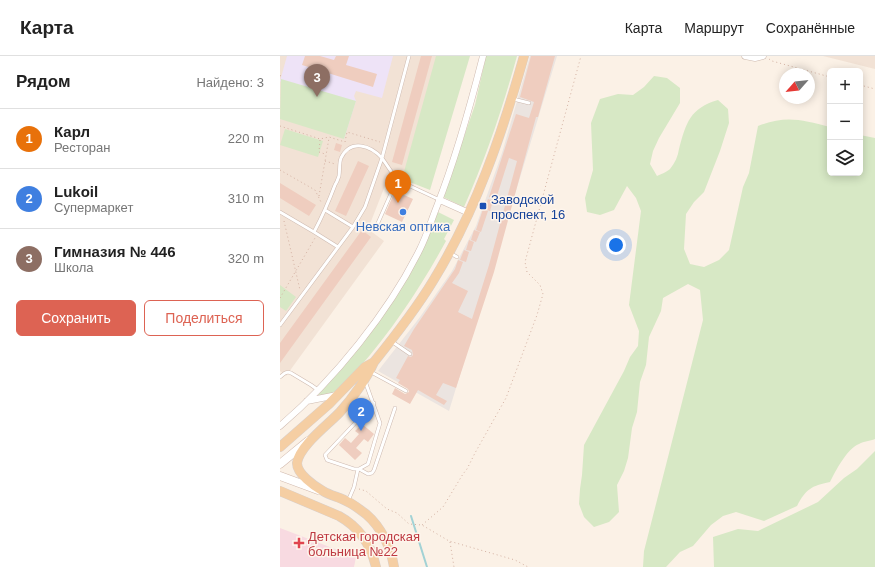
<!DOCTYPE html>
<html lang="ru">
<head>
<meta charset="utf-8">
<style>
  :root { --surface:#fff; --page:#f6f6f6; --text:#222; --muted:#767676; --line:#e0e0e0; --accent:#dd6353 }
  body { margin:0; font-family:Arial,sans-serif; background:var(--page); color:var(--text) }
  .controls { position:absolute; right:12px; top:12px; display:grid; overflow:hidden; border-radius:6px; box-shadow:0 2px 10px #0003 }
  .controls button { width:36px; height:36px; display:grid; place-items:center; padding:0; border:0; border-bottom:1px solid var(--line); background:var(--surface); color:var(--text); font:20px sans-serif }
  .compass { position:absolute; left:499px; top:12px; width:36px; height:36px; border-radius:50%; background:var(--surface); box-shadow:0 2px 10px #0003; rotate:243deg }
  .you { position:absolute; left:336px; top:189px; width:14px; height:14px; margin:-10px; border:3px solid #fff; border-radius:50%; background:#1a73e8; box-shadow:0 0 0 6px #1a73e833 }
  .badge { display:grid; place-items:center; width:26px; height:26px; border-radius:50%; background:var(--accent); color:#fff; font-size:13px; font-weight:700 }
  .pin { position:absolute; translate:-50% -33px; filter:drop-shadow(0 1px 2px #0008) }
  .pin::after { content:''; position:absolute; top:21px; width:14px; height:12px; background:inherit; clip-path:polygon(0 0,100% 0,50% 100%) }
  .list { margin:0; padding:0; list-style:none }
  h2 { display:flex; justify-content:space-between; align-items:center; height:52px; margin:0; padding:0 16px; font-size:17px }
  h2 small { font-size:13px; font-weight:400; color:var(--muted) }
  .list li { display:grid; grid-template-columns:26px 1fr auto; gap:12px; align-items:center; box-sizing:border-box; height:60px; padding:0 16px; border-top:1px solid var(--line) }
  .list b { display:block; font-size:15px; white-space:nowrap }
  .list p { margin:0; font-size:13px; white-space:nowrap; color:var(--muted) }
  .list em { font-size:13px; font-style:normal; color:var(--muted) }
  .actions { display:flex; gap:8px; padding:12px 16px }
  .actions a { flex:1; padding:9px 0; border:1px solid var(--accent); border-radius:6px; text-align:center; font-size:14px; color:var(--accent) }
  .actions .main { background:var(--accent); color:#fff }
  .icon { flex:none; width:22px; height:22px; fill:none; stroke:currentColor; stroke-width:2; stroke-linecap:round; stroke-linejoin:round }
  .map { position:relative; flex:none; width:595px; height:511px; overflow:hidden }
  header { display:flex; align-items:center; gap:24px; box-sizing:border-box; height:56px; padding:0 20px; background:var(--surface); border-bottom:1px solid var(--line) }
  header strong { font-size:19px }
  nav { display:flex; gap:22px; margin-inline-start:auto; font-size:14px }
  main { display:flex }
  aside { flex:1; background:var(--surface) }
  .map>svg:first-child { display:block }
  .residential { fill:#f2e2d5 }
  .industrial { fill:#ebe4e0 }
  .education { fill:#eee3f7 }
  .medical { fill:#f8dae1 }
  .green { fill:#d7e8c5 }
  .lines { fill:none; stroke-linecap:round; stroke-linejoin:round }
  .stream { stroke:#a2d2d5; stroke-width:2 }
  .building { fill:#efcdbf }
  .lane-casing { stroke:#cebab0; stroke-width:4 }
  .street-casing { stroke:#cebab0; stroke-width:7 }
  .secondary-casing { stroke:#d1b9ad; stroke-width:9 }
  .primary-casing { stroke:#d8d0cd; stroke-width:10 }
  .path { stroke:#d4b1a2; stroke-width:1; stroke-dasharray:1 3; stroke-linecap:butt }
  .lane { stroke:#fff; stroke-width:3 }
  .street { stroke:#fff; stroke-width:6 }
  .secondary { stroke:#fff; stroke-width:8 }
  .primary { stroke:#f5cea3; stroke-width:9 }
  .transit-dot { fill:#1a4fb4; stroke:#fef5ec; stroke-width:1.5 }
  .shop-dot { fill:#3f7fe0; stroke:#fef5ec; stroke-width:1.5 }
  .health-dot { fill:#e0444e; stroke:#fef5ec; stroke-width:1.5 }
  .labels { text-anchor:middle; stroke-width:3; stroke-linejoin:round; paint-order:stroke }
  .transit-label { font-size:13px; fill:#164399; stroke:#fef5ec; text-anchor:start }
  .shop-label { font-size:13px; fill:#366cbe; stroke:#fef5ec }
  .health-label { font-size:13px; fill:#be3a42; stroke:#fef5ec; text-anchor:start }
</style>
</head>
<body>
<header>
<strong>Карта</strong>
<nav><a>Карта</a><a>Маршрут</a><a>Сохранённые</a></nav>
</header>
<main>
<aside>
<h2>Рядом<small>Найдено: 3</small></h2>
<ul class="list">
<li><span class="badge" style="background:#e8710a">1</span><div><b>Карл</b><p>Ресторан</p></div><em>220 m</em></li>
<li><span class="badge" style="background:#3f7fe0">2</span><div><b>Lukoil</b><p>Супермаркет</p></div><em>310 m</em></li>
<li><span class="badge" style="background:#8d6e63">3</span><div><b>Гимназия № 446</b><p>Школа</p></div><em>320 m</em></li>
</ul>
<div class="actions"><a class="main">Сохранить</a><a>Поделиться</a></div>
</aside>
<div class="map">
<svg width="595" height="511" viewBox="0 0 595 511">
  <rect width="100%" height="100%" fill="#fbf1e6"/>
  <!-- residential -->
  <path class="residential" d="M0,0H159L126,122L110,117L88,173L104,185L6,320L0,315Z
    M543,0H595V13Z"/>
  <!-- industrial -->
  <path class="industrial" d="M250,0H277L169,355L98,315L140,261L172,215L196,170L222,97Z"/>
  <!-- education -->
  <path class="education" d="M7,0H113L102,42L76,35L74,40L76,45L64,83L0,25Z"/>
  <!-- medical -->
  <path class="medical" d="M0,472L76,501L74,511H0Z"/>
  <!-- green -->
  <path class="green" d="M156,0H190L150,134L122,123Z
    M206,0H237C223,51 206,102 184,151L163,141L195,49Z
    M374,20L387,22L400,32V47L379,82L373,95L370,108L377,120C381,118 387,116 390,113C395,107 398,100 399,93C406,67 410,52 438,44L448,53L449,67L440,95L424,136L414,146L406,158L404,193L410,208L424,211L439,204L449,194L463,131L469,117L478,70C506,59 522,64 550,71V117H580V79L595,82V383C590,385 584,385 579,388C567,393 556,414 550,426C531,430 526,433 517,450L484,465L456,456L443,460L431,469L413,490L400,496L386,511H363L364,495L423,264L420,234L408,228L383,242L381,255L369,281L366,309L360,326L357,356L352,372L348,402L344,415L337,429L339,456L329,466L314,471L304,461L299,448L300,433L302,419L304,389L344,315L350,301L358,290L359,275L349,249L361,155L356,142L347,130L334,154L320,159L307,156L305,142L313,114L311,67L320,43L338,38L353,39L364,31Z
    M1,23L76,45L64,83L0,63Z
    M5,73L43,85L38,101L0,89Z
    M158,156L174,164L164,183L166,185C141,231 113,273 79,312C72,320 64,331 56,337C50,340 43,340 38,339L92,274L145,188Z
    M0,229L16,241L6,255L0,251Z
    M595,395V511H434L433,481L458,473L478,475L538,446L564,422L577,413Z"/>
  <g class="lines">
    <!-- stream -->
    <path class="stream" d="M131,460L147,511"/>
  </g>
  <!-- building -->
  <path class="building" d="M25,0H40L54,4L56,0H69L66,9L97,18L93,31L22,9Z
    M141,0H152L122,109L112,106Z
    M251,0H275L258,61H256L214,216L176,332L163,327L156,339L167,345L164,349L138,334L130,348L112,338L115,332L125,338L129,336L128,333L118,327L120,324L116,322L128,300L131,301L133,299L132,294L124,290L134,273L175,213L178,204L183,206L179,217L172,227L188,235L178,256L192,263L209,209L237,105L229,102L216,143L209,141L236,58L249,62L254,46L240,41Z
    M56,87L62,89L60,96L54,94Z
    M78,105L89,110L66,160L55,155Z
    M0,127L36,149L29,160L0,142Z
    M115,135L133,143L122,166L105,158Z
    M208,143L213,145L210,155L204,153Z
    M203,153L208,155L201,176L196,174Z
    M82,174L91,181L0,307V287Z
    M194,174L200,176L196,186L191,184Z
    M189,184L194,186L191,195L186,194Z
    M184,194L189,196L186,206L180,204Z
    M82,368L94,378L88,386L84,383L76,392L82,397L75,404L59,389L65,382L71,387L79,378L75,375Z"/>
  <g class="lines">
    <defs>
      <path id="lane" d="M129,0L102,102L117,124L160,144
        M233,43L249,47
        M45,154L73,171
        M0,156L34,176
        M97,169L117,124
        M170,197L177,201
        M0,269L73,171L85,151L102,102C91,90 71,82 61,102C59,107 60,114 59,120C58,123 57,126 55,129C49,145 42,161 34,176L58,191
        M111,285L130,298
        M91,316L126,335
        M0,321C4,318 6,315 11,317L31,329L38,334
        M85,325L100,367L88,408L79,413H74L47,404L45,399L94,347
        M79,413L88,418L92,417L94,414L115,352
        M68,445L74,431L78,413"/>
      <path id="street" d="M465,0L475,2L483,0
        M160,144L189,157
        M27,345L57,339
        M0,370C54,324 109,256 140,193C147,179 151,165 157,150C176,102 190,51 203,0"/>
      <path id="secondary" d="M0,408L28,385
        M0,420L38,434"/>
      <path id="primary" d="M0,391L49,348L85,311L94,306
        M0,435L59,460C79,471 91,489 96,511
        M114,511C111,491 101,471 86,458C80,454 75,449 68,446C60,441 51,440 43,435C34,430 17,418 17,407C19,390 49,368 60,356C72,343 87,322 94,306C115,280 136,253 153,225C196,155 222,78 244,0"/>
    </defs>
    <!-- lane casing -->
    <use href="#lane" class="lane-casing"/>
    <!-- street casing -->
    <use href="#street" class="street-casing"/>
    <!-- secondary casing -->
    <use href="#secondary" class="secondary-casing"/>
    <!-- primary casing -->
    <use href="#primary" class="primary-casing"/>
    <!-- path -->
    <path class="path" d="M489,3L492,5L550,21
      M0,20L2,19
      M580,29L595,33
      M0,70L40,83L49,81L65,86L67,76L100,86
      M40,84L39,96L45,98
      M45,105L55,108
      M0,114L35,134L42,148
      M39,140L49,82
      M4,165L20,234
      M78,173L92,170
      M0,242L35,182
      M79,433L86,435L107,453L117,457L129,468L142,469L169,485L235,504L248,511
      M142,469L163,451L183,418L187,413L195,397L226,342L257,259L263,238L260,229L247,216L245,206L301,0
      M170,486L174,511"/>
    <!-- lane -->
    <use href="#lane" class="lane"/>
    <!-- street -->
    <use href="#street" class="street"/>
    <!-- secondary -->
    <use href="#secondary" class="secondary"/>
    <!-- primary -->
    <use href="#primary" class="primary"/>
  </g>
  <!-- markers -->
  <rect class="transit-dot" x="199" y="146" width="8" height="8" rx="2"/>
  <circle class="shop-dot" cx="123" cy="156" r="4"/>
  <path class="health-dot" d="M17 481h4v4h4v4h-4v4h-4v-4h-4v-4h4z"/>
  <g class="labels">
    <!-- transit labels -->
    <g class="transit-label">
      <text x="211" y="148">Заводской<tspan x="211" dy="15">проспект, 16</tspan></text>
    </g>
    <!-- shop labels -->
    <g class="shop-label">
      <text x="123" y="175">Невская оптика</text>
    </g>
    <!-- health labels -->
    <g class="health-label">
      <text x="28" y="485">Детская городская<tspan x="28" dy="15">больница №22</tspan></text>
    </g>
  </g>
</svg>
<div class="controls">
<button>+</button>
<button>−</button>
<button><svg class="icon" aria-label="layers" viewBox="0 0 24 24"><path d="M12 4l9 5-9 5-9-5zM3 14l9 5 9-5"/></svg></button>
</div>
<svg class="compass" viewBox="-18 -18 36 36"><path d="M0-13l5 13h-10z" fill="#e53935"/><path d="M0 13l5-13h-10z" fill="#767676"/></svg>
<div class="you"></div>
<div class="pin badge" style="left:118px;top:147px;background:#e8710a">1</div>
<div class="pin badge" style="left:81px;top:375px;background:#3f7fe0">2</div>
<div class="pin badge" style="left:37px;top:41px;background:#8d6e63">3</div>
</div>
</main>
</body>
</html>
